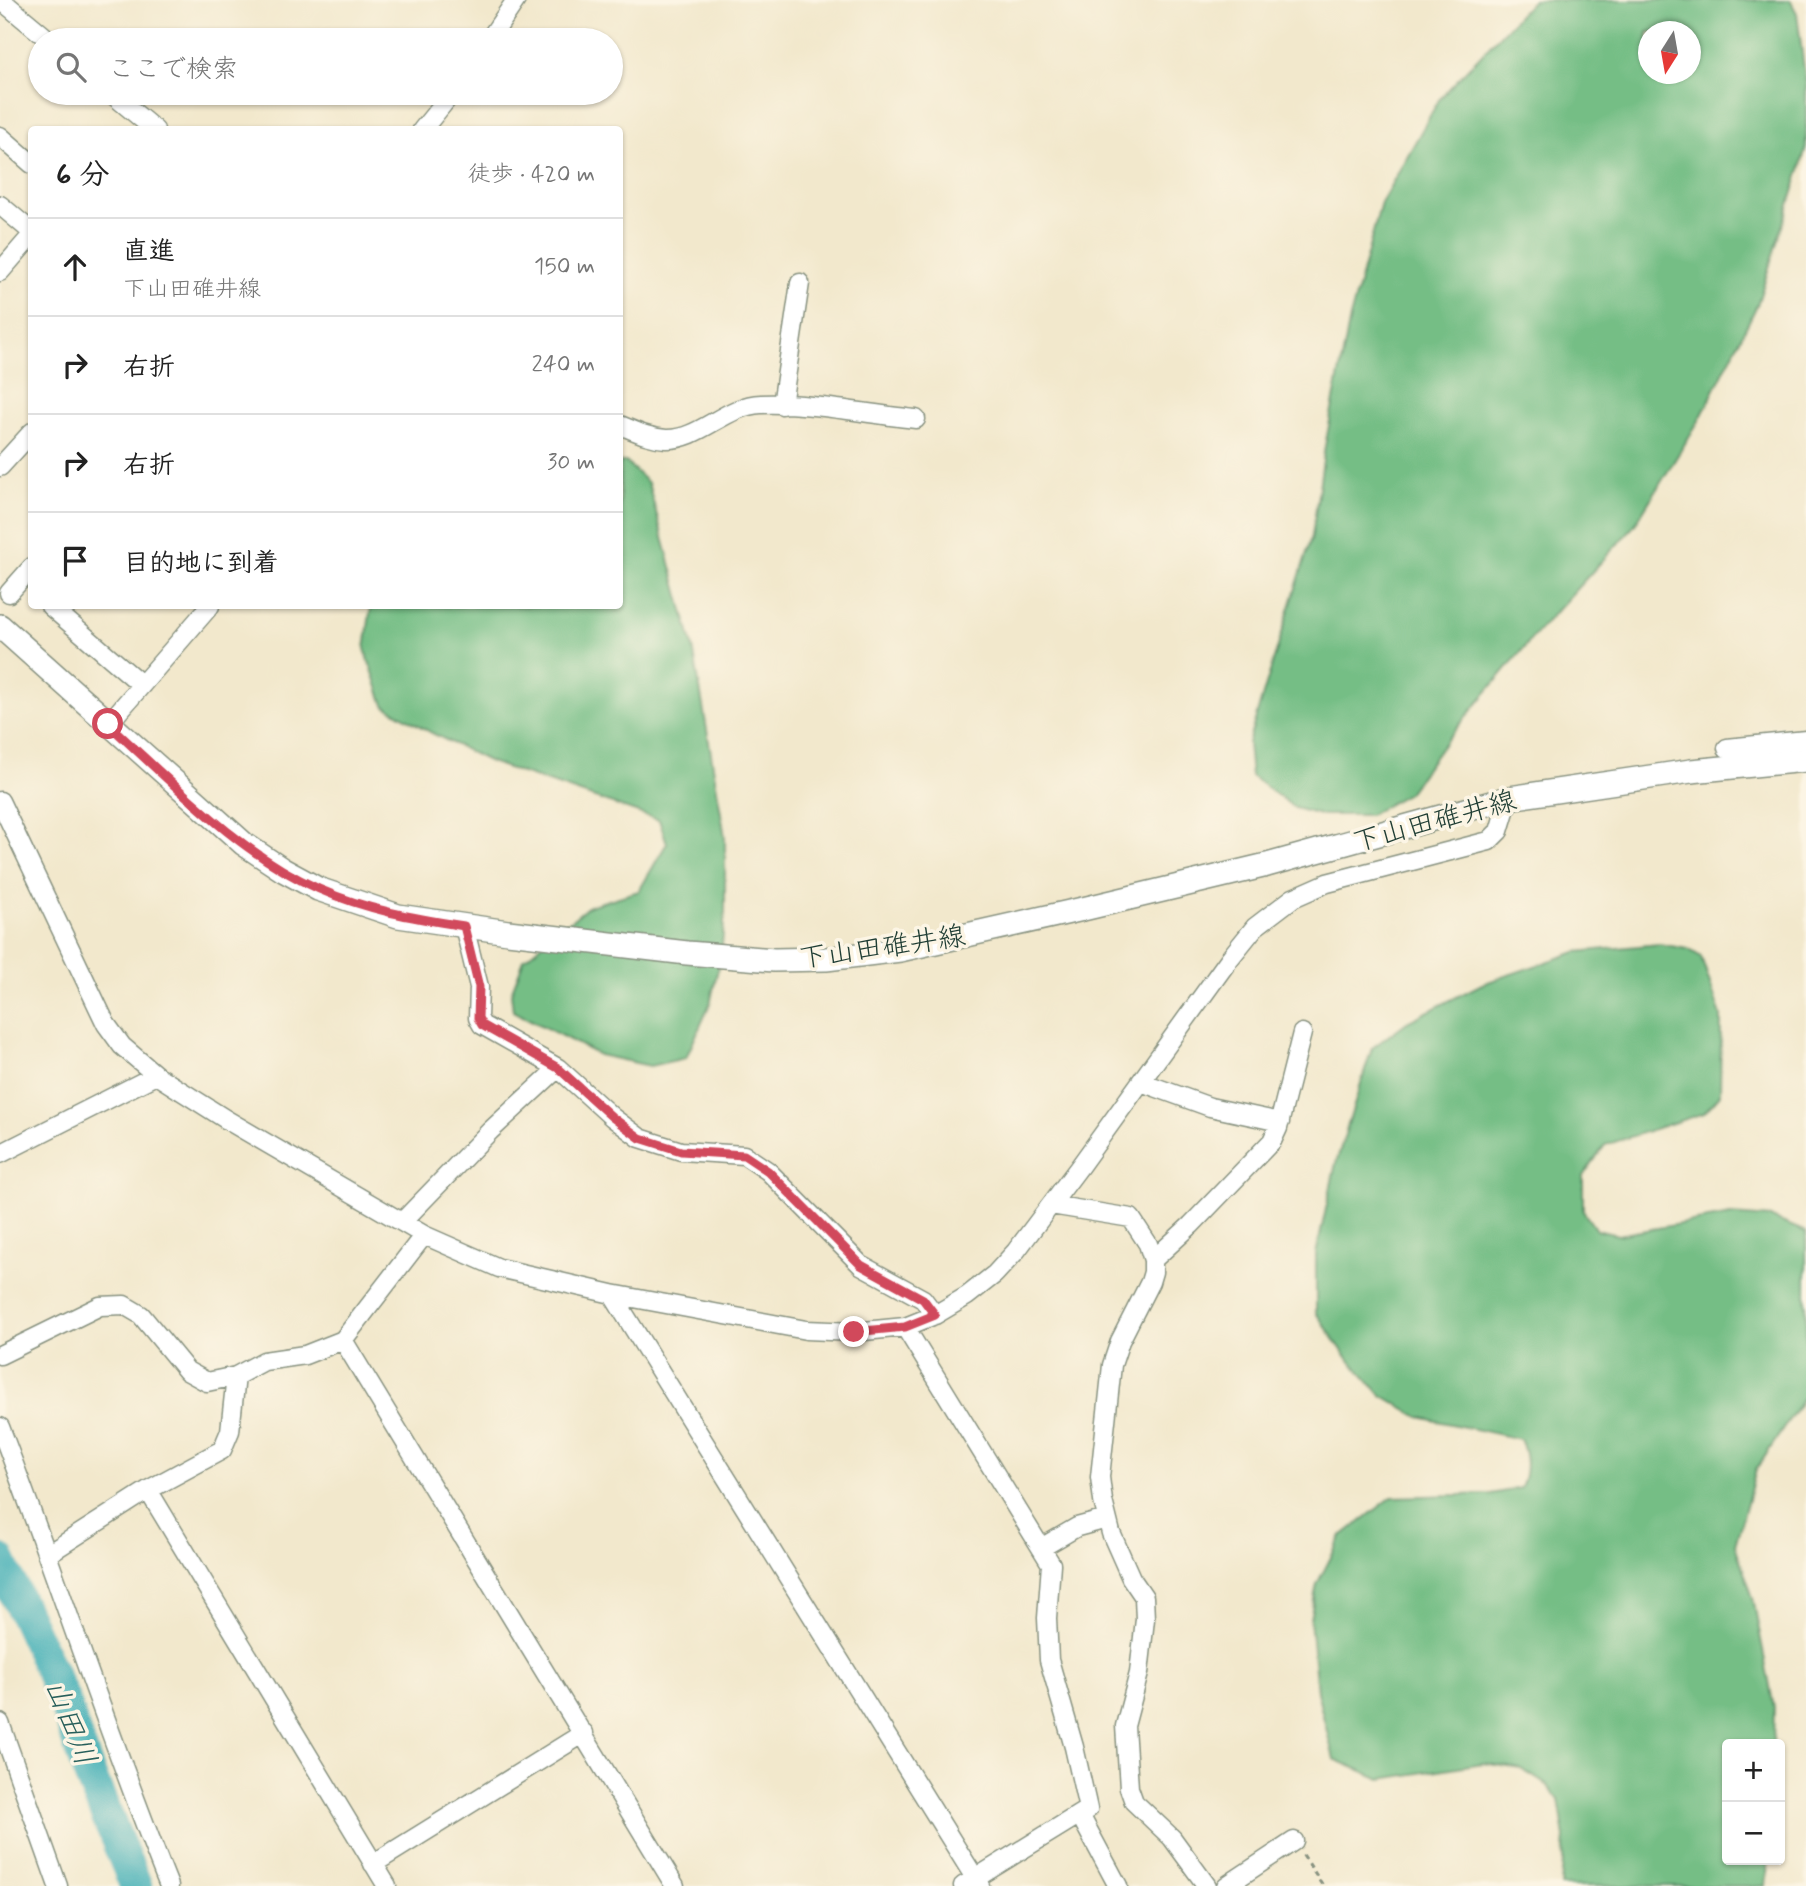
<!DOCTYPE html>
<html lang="ja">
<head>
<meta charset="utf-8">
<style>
  :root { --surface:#fff; --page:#f6f6f6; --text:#222; --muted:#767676; --line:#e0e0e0 }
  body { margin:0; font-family:Mynerve,"Klee One",sans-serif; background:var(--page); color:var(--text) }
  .controls { position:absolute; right:21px; bottom:21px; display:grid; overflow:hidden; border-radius:7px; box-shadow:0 2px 5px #0004 }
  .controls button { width:63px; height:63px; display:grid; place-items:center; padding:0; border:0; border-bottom:2px solid var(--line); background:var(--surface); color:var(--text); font:35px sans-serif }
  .compass { position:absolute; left:1638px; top:21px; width:63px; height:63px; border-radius:50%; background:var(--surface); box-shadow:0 2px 5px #0004; rotate:191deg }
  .stop { position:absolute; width:21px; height:21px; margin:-16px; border:5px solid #d1495b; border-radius:50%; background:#fff }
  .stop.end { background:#d1495b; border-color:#fff; box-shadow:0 2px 7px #0008 }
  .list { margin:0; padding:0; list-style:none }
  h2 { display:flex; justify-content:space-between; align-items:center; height:91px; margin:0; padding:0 28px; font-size:30px }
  h2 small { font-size:23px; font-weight:400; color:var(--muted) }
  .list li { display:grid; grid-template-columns:46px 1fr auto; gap:21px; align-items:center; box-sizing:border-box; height:98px; padding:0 28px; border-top:2px solid var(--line) }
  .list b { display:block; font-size:26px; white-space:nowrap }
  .list p { margin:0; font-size:23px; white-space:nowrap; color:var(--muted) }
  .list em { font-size:23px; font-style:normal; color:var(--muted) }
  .icon { flex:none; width:38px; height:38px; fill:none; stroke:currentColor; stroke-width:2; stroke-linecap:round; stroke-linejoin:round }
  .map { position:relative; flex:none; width:1806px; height:1886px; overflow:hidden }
  .search { position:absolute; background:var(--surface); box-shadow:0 2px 5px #0004; left:28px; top:28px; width:595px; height:77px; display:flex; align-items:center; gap:18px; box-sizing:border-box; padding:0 24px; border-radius:38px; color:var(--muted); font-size:26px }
  .panel { position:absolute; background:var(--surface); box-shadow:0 2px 5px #0004; left:28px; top:126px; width:595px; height:483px; border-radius:7px }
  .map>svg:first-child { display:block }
  .forest { fill:#74be85; stroke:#4a7e5c; stroke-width:2; fill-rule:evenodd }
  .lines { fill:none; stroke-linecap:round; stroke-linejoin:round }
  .river { stroke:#3cadb5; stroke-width:33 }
  .street-casing { stroke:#889280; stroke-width:21 }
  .secondary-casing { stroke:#889280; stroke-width:26 }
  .path { stroke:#889280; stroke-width:3.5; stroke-dasharray:5 5; stroke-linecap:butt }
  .street { stroke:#fff; stroke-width:18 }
  .secondary { stroke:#fff; stroke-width:23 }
  .route { stroke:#d1495b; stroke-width:9 }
  .labels { text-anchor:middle; stroke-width:7; stroke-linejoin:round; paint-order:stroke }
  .street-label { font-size:28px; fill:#1f3d34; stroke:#fcf5e5 }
  .water-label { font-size:30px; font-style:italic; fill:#285f5b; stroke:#fcf5e5 }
</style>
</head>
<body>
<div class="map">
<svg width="1806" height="1886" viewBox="0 0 1806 1886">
  <rect width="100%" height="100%" fill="#fcf5e5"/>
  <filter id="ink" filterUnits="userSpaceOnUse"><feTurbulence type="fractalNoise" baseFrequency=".0143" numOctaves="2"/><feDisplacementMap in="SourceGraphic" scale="14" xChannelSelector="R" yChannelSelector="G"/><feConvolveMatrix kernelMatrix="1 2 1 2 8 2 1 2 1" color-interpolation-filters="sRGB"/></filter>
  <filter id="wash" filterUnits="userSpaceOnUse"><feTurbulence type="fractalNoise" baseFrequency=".00686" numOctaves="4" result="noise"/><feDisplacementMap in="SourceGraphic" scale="28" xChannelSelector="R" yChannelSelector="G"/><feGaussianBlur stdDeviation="1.57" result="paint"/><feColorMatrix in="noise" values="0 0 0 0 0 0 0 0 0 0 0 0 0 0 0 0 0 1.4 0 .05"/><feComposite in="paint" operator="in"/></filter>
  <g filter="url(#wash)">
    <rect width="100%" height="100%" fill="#f2e8cc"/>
    <!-- forest -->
    <path class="forest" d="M1533,0H1790L1797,13L1806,85V146L1800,170L1757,305L1700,419L1634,526L1538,631L1445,742L1408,793L1369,815H1320L1295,808L1251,776L1248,743L1312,536L1325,446L1350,318L1381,203L1440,98ZM1648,32H1690V74H1648Z
      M620,462H626L648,483L693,647L725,837V912L721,955L710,1004L686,1058L650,1066L599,1055L513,1011L511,993L524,959L589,906L639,891L667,843L659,820L490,762L432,733L384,705L365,649L371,606H620Z
      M1659,944L1688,949L1701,957L1721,1016L1720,1095L1704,1113L1605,1145L1583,1176V1211L1596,1230L1618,1235L1731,1215L1772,1218L1806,1232V1394L1756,1470L1735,1545L1753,1598L1774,1708L1773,1744H1727V1860H1768L1766,1886H1561L1565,1837L1559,1800L1547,1785L1521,1769L1483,1763L1381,1779L1334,1759L1317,1692L1310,1619L1317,1584L1342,1536L1392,1497L1491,1494L1521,1488C1528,1471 1528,1456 1520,1439L1419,1417L1380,1394L1346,1356L1316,1313V1254L1336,1163L1372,1048L1407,1022L1482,984L1576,952Z"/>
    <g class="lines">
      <!-- river -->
      <path class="river" d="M0,1560L63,1698L87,1768L136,1886"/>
    </g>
  </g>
  <g filter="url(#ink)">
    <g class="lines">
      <defs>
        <path id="street" d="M1,0L49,40
          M489,40L516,0
          M111,93L155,130
          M422,130L452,93
          M0,136L32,164
          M0,205L32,232
          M0,272L32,235
          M782,405L800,283
          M620,425C635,431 649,438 666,439C700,440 726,405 761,404C808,402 868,414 916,419
          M0,467L32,432
          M9,593L32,567
          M50,606L142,685
          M108,724L210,606
          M1727,748L1806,740
          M0,801L106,1024L122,1046L156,1075L227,1120L424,1235L499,1268L612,1294L806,1330L854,1332L905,1327L935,1315L967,1296L995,1274L1016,1251L1080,1166L1230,958L1255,927L1293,898L1327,883L1489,841L1499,831L1509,798
          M464,926L479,987L478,1018L482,1025L558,1068L612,1117L640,1138L681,1151L744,1155L768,1171L861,1265L923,1299L935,1315
          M1141,1082L1210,1107L1280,1122
          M0,1154L156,1075
          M1051,1205L1131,1218L1148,1244L1153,1260V1272L1150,1282L1120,1341L1112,1365L1100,1477L1103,1501L1111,1533L1131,1578L1144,1597L1145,1619L1139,1673L1125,1726L1129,1788L1134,1802L1172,1838L1207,1886
          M403,1221L490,1131L558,1068
          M1153,1260L1191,1225L1272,1141L1278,1128L1302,1033
          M612,1294L980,1886
          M905,1327L1051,1564L1047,1618L1049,1660L1074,1747L1088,1809L963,1886
          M343,1340L675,1886
          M0,1355L100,1306L124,1305L141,1315L187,1371L207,1382L236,1376L264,1361L305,1355L343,1340L424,1235
          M0,1427C58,1579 108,1735 169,1886
          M148,1490L387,1886
          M1041,1548L1077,1527L1107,1519
          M48,1554L148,1490L222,1450L230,1431L236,1376
          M0,1723L58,1886
          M1080,1815L1118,1886
          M373,1864L584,1733
          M1226,1886L1294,1841"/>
        <path id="secondary" d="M0,626L244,844L283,870L318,889L398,916L508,932L687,953L774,960L826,959L900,950L1083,909L1267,865L1509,798L1691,771L1806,760"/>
      </defs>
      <!-- street casing -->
      <use href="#street" class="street-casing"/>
      <!-- secondary casing -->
      <use href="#secondary" class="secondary-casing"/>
      <!-- path -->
      <path class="path" d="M1303,1855L1323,1886"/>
      <!-- street -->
      <use href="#street" class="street"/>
      <!-- secondary -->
      <use href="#secondary" class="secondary"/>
    </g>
  </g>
  <g class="lines" filter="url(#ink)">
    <!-- route -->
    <path class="route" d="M108,724C172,782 239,854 319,889C367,910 413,918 464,926L479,987L478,1018L482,1025L558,1068L612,1117L640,1138L681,1151L744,1155L768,1171L861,1265L923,1299L935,1315L905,1327L854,1332"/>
  </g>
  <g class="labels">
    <!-- street labels -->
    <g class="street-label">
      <text transform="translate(1434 820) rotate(-15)" y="10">下山田碓井線</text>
      <text transform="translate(882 946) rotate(-8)" y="10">下山田碓井線</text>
    </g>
    <!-- water labels -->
    <g class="water-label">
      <text transform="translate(71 1722) rotate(68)" y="10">山田川</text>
    </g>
  </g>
</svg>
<div class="controls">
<button>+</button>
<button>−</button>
</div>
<svg class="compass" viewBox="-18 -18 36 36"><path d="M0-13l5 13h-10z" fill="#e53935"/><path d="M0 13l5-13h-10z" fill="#767676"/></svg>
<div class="stop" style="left:108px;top:724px"></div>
<div class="stop end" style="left:854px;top:1332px"></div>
<div class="search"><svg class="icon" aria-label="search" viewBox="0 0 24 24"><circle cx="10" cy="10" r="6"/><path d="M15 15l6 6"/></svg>ここで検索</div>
<section class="panel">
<h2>6 分<small>徒歩 · 420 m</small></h2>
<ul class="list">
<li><svg class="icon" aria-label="ahead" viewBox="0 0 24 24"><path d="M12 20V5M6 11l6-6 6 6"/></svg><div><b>直進</b><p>下山田碓井線</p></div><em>150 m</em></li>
<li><svg class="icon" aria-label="right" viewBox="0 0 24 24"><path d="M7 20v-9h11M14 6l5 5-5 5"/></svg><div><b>右折</b></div><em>240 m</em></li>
<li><svg class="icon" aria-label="right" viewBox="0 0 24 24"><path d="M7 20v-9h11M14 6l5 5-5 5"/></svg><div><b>右折</b></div><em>30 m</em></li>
<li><svg class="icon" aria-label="arrive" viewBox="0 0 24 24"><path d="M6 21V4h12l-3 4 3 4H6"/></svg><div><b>目的地に到着</b></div></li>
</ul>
</section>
</div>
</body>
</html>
